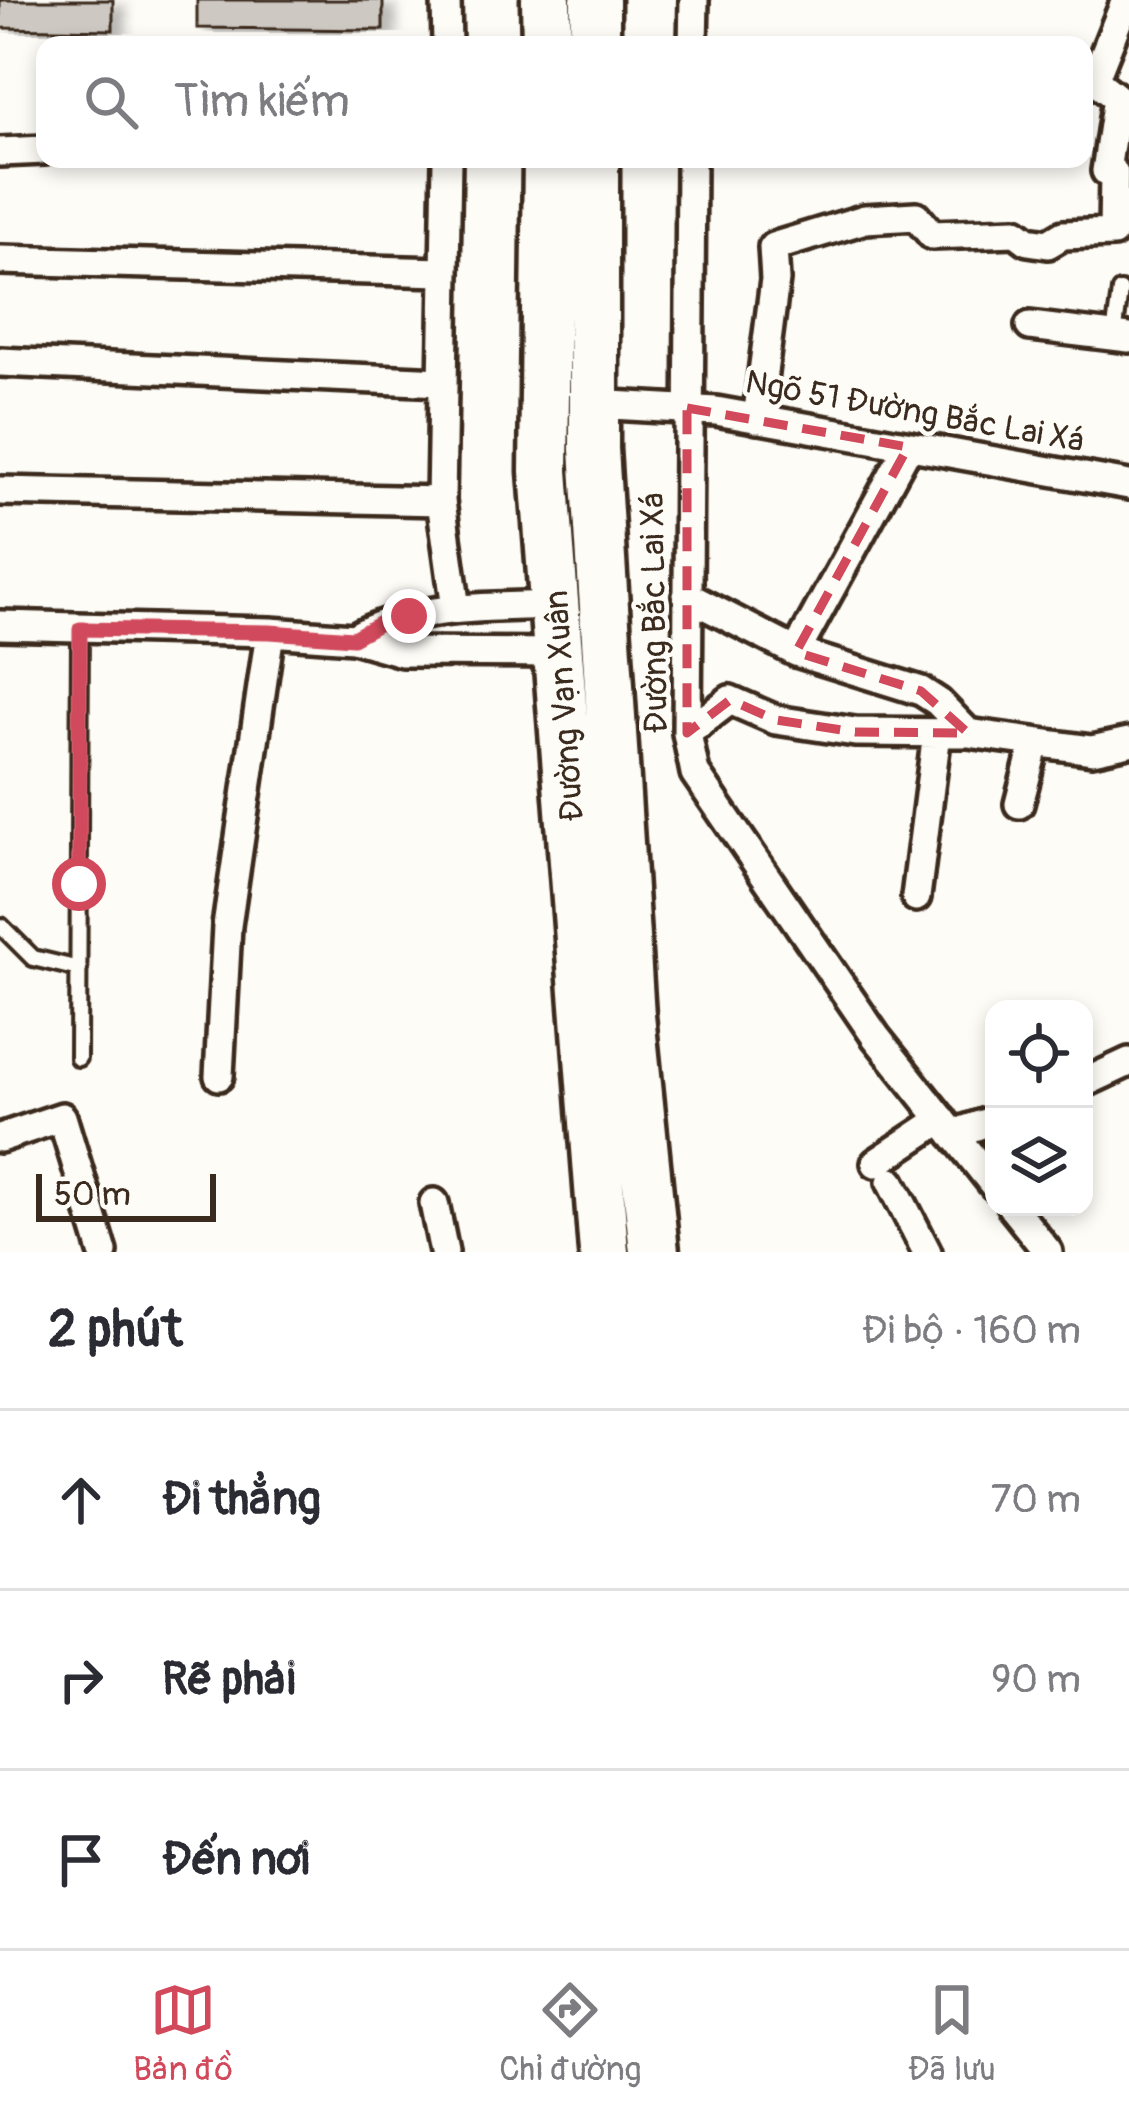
<!DOCTYPE html>
<html lang="vi">
<head>
<meta charset="utf-8">
<style>
  :root { --surface:#fff; --page:#f7f7f7; --text:#2b2b33; --muted:#7c7c81; --line:#e1e1e2; --accent:#d1495b }
  body { margin:0; font-family:Pangolin,sans-serif; background:var(--page); color:var(--text) }
  .controls { position:absolute; right:36px; bottom:36px; display:grid; overflow:hidden; border-radius:24px; box-shadow:0 6px 18px #0003 }
  .controls button { width:108px; height:108px; display:grid; place-items:center; padding:0; border:0; border-bottom:3px solid var(--line); background:var(--surface); color:var(--text); font:60px sans-serif }
  .scale { position:absolute; left:36px; bottom:30px; width:180px; box-sizing:border-box; padding-left:12px; border:6px solid #3b2a1e; border-top:0; font-size:33px; line-height:42px; white-space:nowrap; color:#3b2a1e; -webkit-text-stroke:9px #fdfcf7; paint-order:stroke }
  .stop { position:absolute; width:36px; height:36px; margin:-27px; border:9px solid #d1495b; border-radius:50%; background:#fff }
  .stop.end { background:#d1495b; border-color:#fff; box-shadow:0 3px 12px #0008 }
  .list { margin:0; padding:0; list-style:none }
  h2 { display:flex; justify-content:space-between; align-items:center; height:156px; margin:0; padding:0 48px; font-size:51px }
  h2 small { font-size:39px; font-weight:400; color:var(--muted) }
  .list li { display:grid; grid-template-columns:78px 1fr auto; gap:36px; align-items:center; box-sizing:border-box; height:180px; padding:0 48px; border-top:3px solid var(--line) }
  .list b { display:block; font-size:45px; white-space:nowrap }
  .list em { font-size:39px; font-style:normal; color:var(--muted) }
  .icon { flex:none; width:66px; height:66px; fill:none; stroke:currentColor; stroke-width:2; stroke-linecap:round; stroke-linejoin:round }
  .map { position:relative; flex:none; width:1129px; height:1252px; overflow:hidden }
  .search { position:absolute; background:var(--surface); box-shadow:0 6px 18px #0003; left:36px; right:36px; top:36px; height:132px; display:flex; align-items:center; gap:30px; box-sizing:border-box; padding:0 42px; border-radius:24px; color:var(--muted); font-size:45px }
  .sheet { height:696px; background:var(--surface) }
  nav { display:flex; justify-content:space-around; align-items:center; box-sizing:border-box; height:168px; border-top:3px solid var(--line); background:var(--surface); font-size:33px; color:var(--muted) }
  nav a { display:grid; justify-items:center; gap:6px }
  nav .on { color:var(--accent) }
  .map>svg:first-child { display:block }
  .building { fill:#cdc8c2; stroke:#3b2a1e; stroke-width:3; filter:url(#shadow) }
  .lines { fill:none; stroke-linecap:round; stroke-linejoin:round }
  .service-casing { stroke:#3b2a1e; stroke-width:22 }
  .minor-casing { stroke:#3b2a1e; stroke-width:36 }
  .trunk-casing { stroke:#3b2a1e; stroke-width:57 }
  .service { stroke:#fdfcf7; stroke-width:14 }
  .minor { stroke:#fdfcf7; stroke-width:27 }
  .trunk { stroke:#fdfcf7; stroke-width:48 }
  .route { stroke:#d1495b; stroke-width:15 }
  .marked { fill:none; stroke:#d1495b; stroke-width:9; stroke-dasharray:24 15; stroke-linejoin:round }
  .labels { text-anchor:middle; stroke-width:9; stroke-linejoin:round; paint-order:stroke }
  .street-label { font-size:33px; fill:#3b2a1e; stroke:#fdfcf7 }
</style>
</head>
<body>
<div class="map">
<svg width="1129" height="1252" viewBox="0 0 1129 1252">
  <defs>
    <filter id="shadow"><feDropShadow dx="12" dy="7" stdDeviation="6" flood-color="#0004"/></filter>
  </defs>
  <rect width="100%" height="100%" fill="#fdfcf7"/>
  <filter id="ink" filterUnits="userSpaceOnUse"><feTurbulence type="fractalNoise" baseFrequency=".00833" numOctaves="2"/><feDisplacementMap in="SourceGraphic" scale="24" xChannelSelector="R" yChannelSelector="G"/><feConvolveMatrix kernelMatrix="1 2 1 2 8 2 1 2 1" color-interpolation-filters="sRGB"/></filter>
  <g filter="url(#ink)">
    <!-- building -->
    <path class="building" d="M0,0H113V30L0,28Z
      M197,0H383V30L197,28Z"/>
    <g class="lines">
      <defs>
        <path id="service" d="M1114,336L1120,291
          M1,926L33,958L79,969
          M78,1058L80,629"/>
        <path id="minor" d="M446,0L447,45
          M693,45L694,0
          M0,152L45,150
          M447,159L441,501L456,609
          M691,159L687,733L695,773L876,1037L994,1185
          M1106,171L1117,98L1094,80L1126,0
          M0,260L443,272
          M1030,326L1129,338
          M0,362L442,382
          M594,404L716,411L1129,485
          M757,419L775,280L773,247L865,219L916,216L932,235L1016,232L1028,241L1048,244L1063,235L1113,233L1114,173
          M0,491L441,501
          M687,596L796,652L908,447
          M0,625L270,632L353,638L402,652L559,653
          M353,638C415,604 486,608 556,605
          M796,652L921,691L938,702L968,733
          M687,733L730,700L776,720L855,732L968,733L1092,750L1129,742
          M1019,804L1035,742
          M916,897L937,733
          M219,1076L227,926L270,632
          M1084,1083L1129,1062
          M953,1134L994,1120
          M0,1138L62,1117L103,1252
          M876,1163L942,1119
          M891,1182L927,1252
          M434,1203L444,1252
          M1012,1207L1048,1252"/>
        <path id="trunk" d="M546,0L547,45
          M595,45V0
          M548,159L544,471L604,1252
          M594,159V449L630,1016L654,1252"/>
      </defs>
      <!-- service casing -->
      <use href="#service" class="service-casing"/>
      <!-- minor casing -->
      <use href="#minor" class="minor-casing"/>
      <!-- trunk casing -->
      <use href="#trunk" class="trunk-casing"/>
      <!-- service -->
      <use href="#service" class="service"/>
      <!-- minor -->
      <use href="#minor" class="minor"/>
      <!-- trunk -->
      <use href="#trunk" class="trunk"/>
    </g>
  </g>
  <g class="lines" filter="url(#ink)">
    <!-- route -->
    <path class="route" d="M79,884L80,629L270,632L353,638L382,622L409,616"/>
  </g>
  <!-- marked area -->
  <path class="marked" d="M687,408L908,447L796,652L921,691L968,733L855,732L776,720L730,700L687,733Z"/>
  <g class="labels">
    <!-- street labels -->
    <g class="street-label">
      <text transform="translate(915 410) rotate(10)" y="12">Ngõ 51 Đường Bắc Lai Xá</text>
      <text transform="translate(653 613) rotate(-91)" y="12">Đường Bắc Lai Xá</text>
      <text transform="translate(563 706) rotate(-94)" y="12">Đường Vạn Xuân</text>
    </g>
  </g>
</svg>
<div class="controls">
<button><svg class="icon" aria-label="locate" viewBox="0 0 24 24"><circle cx="12" cy="12" r="6"/><path d="M12 2v4M12 18v4M2 12h4M18 12h4"/></svg></button>
<button><svg class="icon" aria-label="layers" viewBox="0 0 24 24"><path d="M12 4l9 5-9 5-9-5zM3 14l9 5 9-5"/></svg></button>
</div>
<div class="scale">50 m</div>
<div class="stop" style="left:79px;top:884px"></div>
<div class="stop end" style="left:409px;top:616px"></div>
<div class="search"><svg class="icon" aria-label="search" viewBox="0 0 24 24"><circle cx="10" cy="10" r="6"/><path d="M15 15l6 6"/></svg>Tìm kiếm</div>
</div>
<section class="sheet">
<h2>2 phút<small>Đi bộ · 160 m</small></h2>
<ul class="list">
<li><svg class="icon" aria-label="ahead" viewBox="0 0 24 24"><path d="M12 20V5M6 11l6-6 6 6"/></svg><div><b>Đi thẳng</b></div><em>70 m</em></li>
<li><svg class="icon" aria-label="right" viewBox="0 0 24 24"><path d="M7 20v-9h11M14 6l5 5-5 5"/></svg><div><b>Rẽ phải</b></div><em>90 m</em></li>
<li><svg class="icon" aria-label="arrive" viewBox="0 0 24 24"><path d="M6 21V4h12l-3 4 3 4H6"/></svg><div><b>Đến nơi</b></div></li>
</ul>
</section>
<nav>
<a class="on"><svg class="icon" aria-label="map" viewBox="0 0 24 24"><path d="M3 6l6-2 6 2 6-2v14l-6 2-6-2-6 2zM9 4v14M15 6v14"/></svg>Bản đồ</a>
<a><svg class="icon" aria-label="directions" viewBox="0 0 24 24"><path d="M12 3l9 9-9 9-9-9zM9 14v-3h6M13 9l2 2-2 2"/></svg>Chỉ đường</a>
<a><svg class="icon" aria-label="saved" viewBox="0 0 24 24"><path d="M7 4h10v16l-5-4-5 4z"/></svg>Đã lưu</a>
</nav>
</body>
</html>
